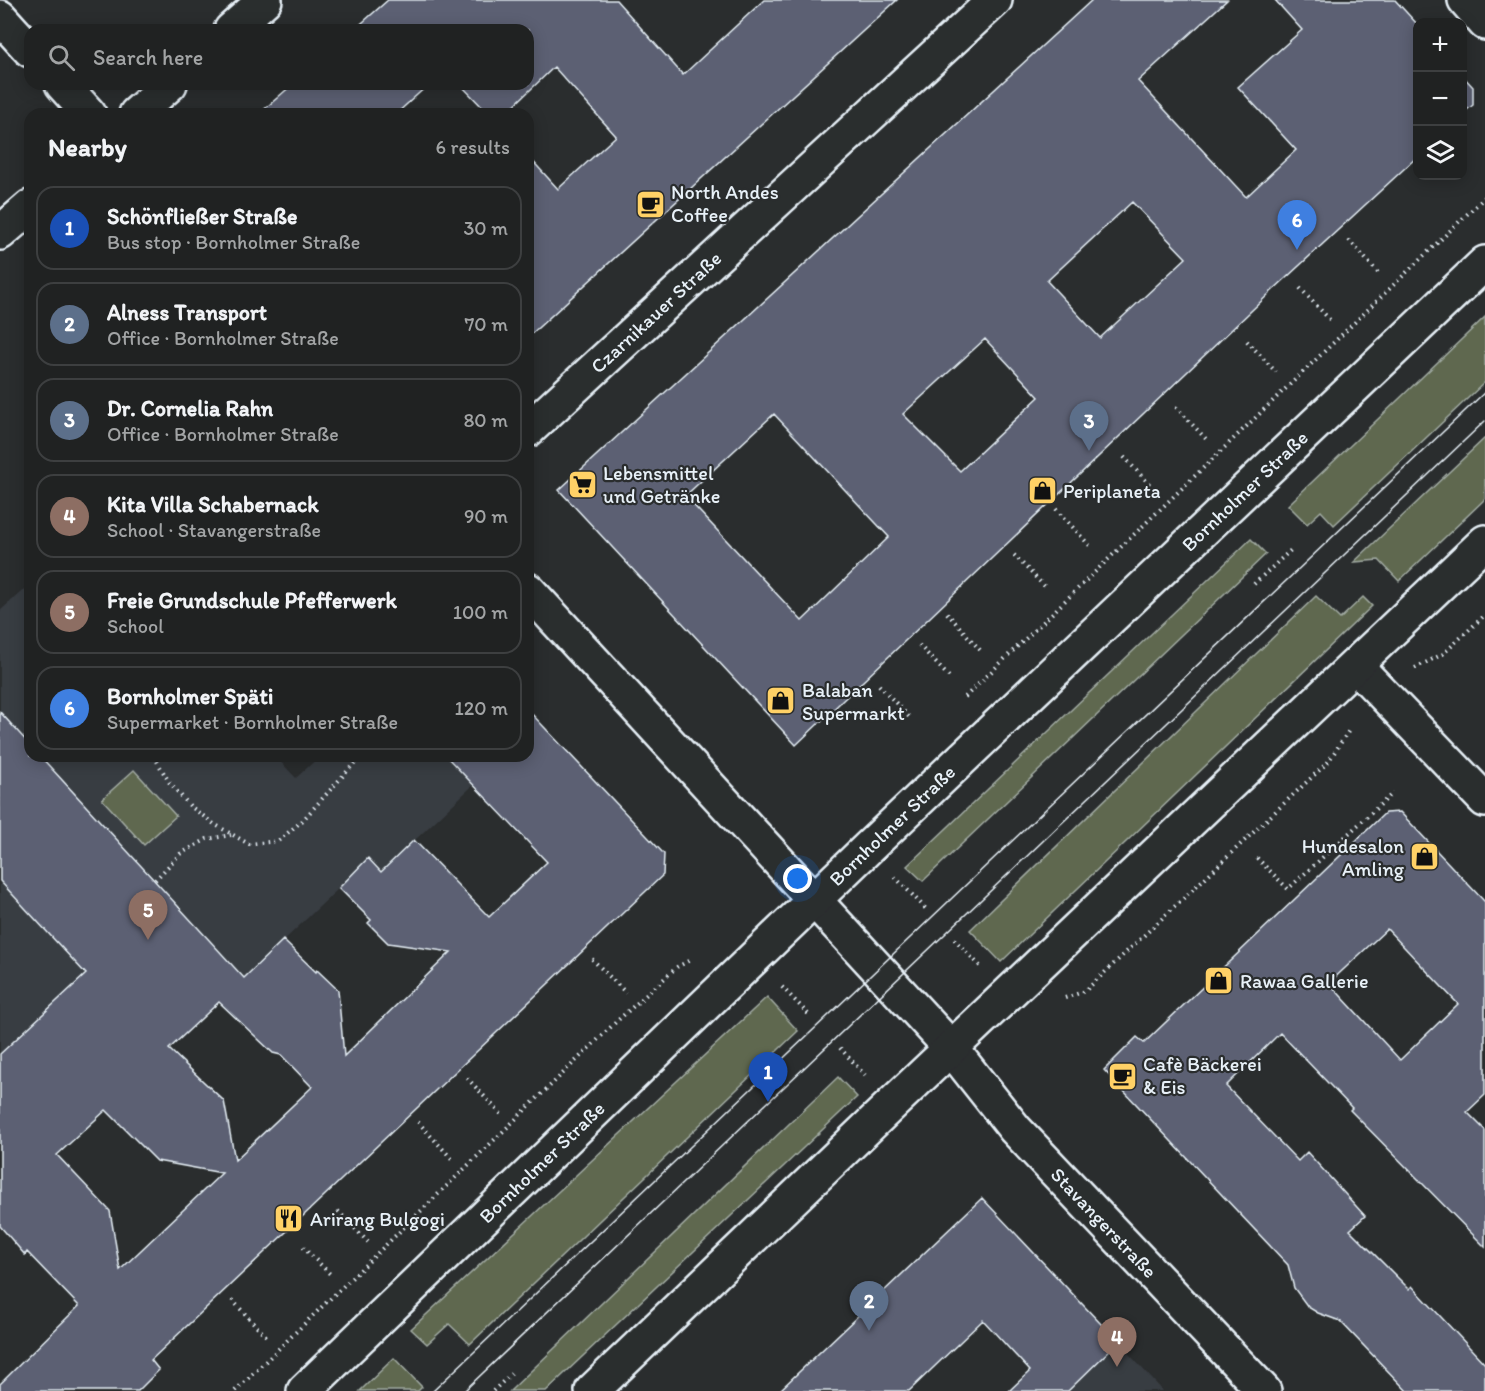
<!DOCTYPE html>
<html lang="en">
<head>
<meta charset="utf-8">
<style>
  :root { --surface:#202222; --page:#282a2a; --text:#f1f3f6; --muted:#a2a4a5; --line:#3d3f40; --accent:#b45309 }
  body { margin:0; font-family:Itim,sans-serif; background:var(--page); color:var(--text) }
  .controls { position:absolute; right:18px; top:18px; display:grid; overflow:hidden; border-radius:12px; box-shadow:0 3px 15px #0003 }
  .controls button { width:54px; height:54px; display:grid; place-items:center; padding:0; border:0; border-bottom:2px solid var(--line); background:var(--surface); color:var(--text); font:30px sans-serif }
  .you { position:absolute; left:798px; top:879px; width:21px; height:21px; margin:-15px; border:4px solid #fff; border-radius:50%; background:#1a73e8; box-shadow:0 0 0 9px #1a73e833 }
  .badge { display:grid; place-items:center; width:39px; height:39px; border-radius:50%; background:var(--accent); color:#fff; font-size:20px; font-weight:700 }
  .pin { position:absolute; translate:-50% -50px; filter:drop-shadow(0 2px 3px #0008) }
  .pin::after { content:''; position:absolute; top:32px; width:21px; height:18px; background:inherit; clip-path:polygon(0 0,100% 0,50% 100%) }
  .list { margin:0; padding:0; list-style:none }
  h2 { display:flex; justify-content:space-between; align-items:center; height:78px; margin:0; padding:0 24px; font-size:26px }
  h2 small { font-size:20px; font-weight:400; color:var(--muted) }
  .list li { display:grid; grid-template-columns:39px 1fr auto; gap:18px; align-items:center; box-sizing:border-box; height:84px; margin:0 12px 12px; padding:0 12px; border:2px solid var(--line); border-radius:18px }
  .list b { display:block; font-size:22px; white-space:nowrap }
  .list p { margin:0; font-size:20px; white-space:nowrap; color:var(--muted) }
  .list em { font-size:20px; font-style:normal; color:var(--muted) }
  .icon { flex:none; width:33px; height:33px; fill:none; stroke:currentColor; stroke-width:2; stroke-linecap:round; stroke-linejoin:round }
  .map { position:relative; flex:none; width:1485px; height:1391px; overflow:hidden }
  .search { position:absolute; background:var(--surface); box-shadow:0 3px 15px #0003; left:24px; top:24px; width:510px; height:66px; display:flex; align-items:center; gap:15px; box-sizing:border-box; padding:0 21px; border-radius:18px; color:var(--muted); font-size:22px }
  .panel { position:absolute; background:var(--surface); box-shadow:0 3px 15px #0003; left:24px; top:108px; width:510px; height:654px; border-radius:18px }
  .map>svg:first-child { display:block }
  .built { fill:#393d43 }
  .green { fill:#5e684f; stroke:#a3aca4; stroke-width:1.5 }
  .building { fill:#5b6173; stroke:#e8f1f8; stroke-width:1.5; fill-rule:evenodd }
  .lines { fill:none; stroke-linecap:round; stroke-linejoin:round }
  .minor-casing { stroke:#e8f1f8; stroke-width:38 }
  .major-casing { stroke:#e8f1f8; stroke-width:38 }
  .path { stroke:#e8f1f8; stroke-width:4; stroke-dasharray:1.5 4.5; stroke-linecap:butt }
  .minor { stroke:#2a2d2e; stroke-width:33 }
  .major { stroke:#2a2d2e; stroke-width:33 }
  .tram { stroke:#e8f1f8; stroke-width:1.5 }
  .labels { text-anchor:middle; stroke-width:4.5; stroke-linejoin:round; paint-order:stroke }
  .poi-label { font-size:20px; fill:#e8f1f8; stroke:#2a2d2e; text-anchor:start }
  .street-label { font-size:20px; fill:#e8f1f8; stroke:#2a2d2e }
</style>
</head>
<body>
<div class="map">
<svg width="1485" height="1391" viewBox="0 0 1485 1391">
  <rect width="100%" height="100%" fill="#2a2d2e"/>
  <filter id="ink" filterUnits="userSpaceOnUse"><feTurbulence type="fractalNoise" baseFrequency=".0167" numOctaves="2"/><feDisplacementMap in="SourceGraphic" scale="12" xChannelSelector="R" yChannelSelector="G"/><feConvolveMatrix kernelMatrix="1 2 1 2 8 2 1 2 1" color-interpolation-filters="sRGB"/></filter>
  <g filter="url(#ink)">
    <!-- built -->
    <path class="built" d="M30,584V756H275L296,778L320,756H504L381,872L368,858L339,888L54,1158L0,1157V611Z
      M1118,1342L1163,1391H1068Z"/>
    <!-- green -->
    <path class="green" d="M1485,317V382L1334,525L1321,511L1307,524L1288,505Z
      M1485,438V499L1399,581L1379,560L1354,562Z
      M1251,539L1266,554L923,881L907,866Z
      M1316,596L1340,619L1363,597L1372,606L1001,962L970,930Z
      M134,770L176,816L144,845L102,799Z
      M767,997L798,1031L470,1344L449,1324L427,1344L411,1329Z
      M838,1077L857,1097L546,1391H510Z
      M394,1358L422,1387L418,1391H360Z"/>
    <!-- building -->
    <path class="building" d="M388,0H616L683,75L764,0H897L528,337V156L558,189L616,136L554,67L505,114H489L460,84H528V30H354Z
      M1092,0H1227L1138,81L1246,197L1296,150L1238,87L1302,30L1275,0H1395L1418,25V156L1272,291L796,745L559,490ZM1132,202L1186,258L1100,338L1047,281ZM985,339L1039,397L960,471L903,414ZM774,414L889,537L802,621L685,496Z
      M1462,75L1473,87V105L1462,114Z
      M293,84H429L396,114H259Z
      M528,710L664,854L663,875L151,1360L159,1370L138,1391H0V1384L79,1306L27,1252L25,1255L0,1226V1054L86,974L0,881V712L30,745V756H40L244,978L283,940L316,972L317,970L338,990L344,1056L451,952L388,943L368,923L371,920L339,888L368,858L381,872L414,840L489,917L547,862L446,756H528ZM219,1002L273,1053L281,1055L312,1087L235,1160L224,1101L169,1049ZM106,1110L157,1161L222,1173L120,1270L110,1211L57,1155Z
      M1400,812L1485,902V1095L1467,1112L1485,1130V1247L1350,1110L1352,1108L1280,1033L1226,1086L1298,1161L1307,1152L1365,1216L1350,1230L1409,1289L1412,1286L1485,1364V1391H1407L1340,1321L1318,1313L1308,1307L1294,1288L1288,1265L1104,1070L1137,1037L1144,1043L1385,813ZM1387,929L1458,1004L1400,1060L1329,983Z
      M982,1198L1118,1342L1068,1391H1009L1030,1371L983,1320L909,1391H779Z"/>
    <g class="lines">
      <defs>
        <g id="minor">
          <path d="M1465,0L1485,23"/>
          <path d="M0,17L30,50"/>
          <path d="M231,30L265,0"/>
          <path d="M62,84L89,114"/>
          <path d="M136,114L170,84"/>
          <path d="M0,233L30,207"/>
          <path id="s1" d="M528,430L995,0"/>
          <path id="s2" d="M528,590L951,1048L1015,1129L1264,1391"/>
          <path d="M1356,666L1485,800"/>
        </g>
        <g id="major">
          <path id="s3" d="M304,1391L868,848L1485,263"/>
          <path d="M592,1391L892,1104L1485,542"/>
        </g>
      </defs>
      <!-- minor casing -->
      <use href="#minor" class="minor-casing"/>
      <!-- major casing -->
      <use href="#major" class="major-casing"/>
      <!-- path -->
      <path class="path" d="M1349,240L1380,275
        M1300,288L1331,321
        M1247,341L1276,372
        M1176,407L1206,439
        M1124,457L1153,488
        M1056,509L1091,547
        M1014,555L1047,589
        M1254,584L1293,548
        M947,613L981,651
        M919,645L951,679
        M1415,668L1443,654L1485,615
        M879,685L910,718
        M965,697L1485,197
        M154,756L169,782L190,806L214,824L249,844L278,841L302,821L361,756
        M1257,858L1288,889L1393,793
        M895,877L926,909
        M155,880L180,854L207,839L231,835
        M954,939L980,966
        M592,959L626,993
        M782,987L811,1017
        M1065,998L1085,991L1328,762L1350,729
        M840,1048L865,1075
        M467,1078L501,1114
        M418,1122L453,1160
        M338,1211L368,1242
        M303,1247L332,1276
        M232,1300L267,1337
        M235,1391L616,1022L677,967L692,959
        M493,1391L512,1373"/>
      <!-- minor -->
      <use href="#minor" class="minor"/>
      <!-- major -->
      <use href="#major" class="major"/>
      <!-- tram -->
      <path class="tram" d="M433,1391L1485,392
        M464,1391L1485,421"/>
    </g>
  </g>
  <!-- icons -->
  <defs>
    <symbol id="cafe-square" viewBox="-11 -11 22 22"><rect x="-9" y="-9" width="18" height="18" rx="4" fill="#ffd166" stroke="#2a2d2e"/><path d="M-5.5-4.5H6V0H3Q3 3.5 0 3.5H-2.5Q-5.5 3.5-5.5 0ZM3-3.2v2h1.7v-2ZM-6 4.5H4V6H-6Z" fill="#111"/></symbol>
    <symbol id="supermarket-square" viewBox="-11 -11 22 22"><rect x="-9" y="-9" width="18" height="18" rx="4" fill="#ffd166" stroke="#2a2d2e"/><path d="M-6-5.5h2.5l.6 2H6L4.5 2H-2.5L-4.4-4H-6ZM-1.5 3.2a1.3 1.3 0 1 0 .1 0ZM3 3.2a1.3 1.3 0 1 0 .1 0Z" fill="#111"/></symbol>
    <symbol id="shop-square" viewBox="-11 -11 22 22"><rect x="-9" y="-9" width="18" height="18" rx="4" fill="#ffd166" stroke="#2a2d2e"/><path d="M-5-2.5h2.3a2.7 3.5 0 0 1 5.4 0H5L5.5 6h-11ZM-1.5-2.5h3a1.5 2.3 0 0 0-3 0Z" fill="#111"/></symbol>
    <symbol id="restaurant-square" viewBox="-11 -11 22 22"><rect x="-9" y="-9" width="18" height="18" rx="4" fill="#ffd166" stroke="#2a2d2e"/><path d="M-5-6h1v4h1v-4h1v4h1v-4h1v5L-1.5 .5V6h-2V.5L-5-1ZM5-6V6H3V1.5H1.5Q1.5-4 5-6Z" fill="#111"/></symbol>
  </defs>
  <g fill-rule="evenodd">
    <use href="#cafe-square" x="634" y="188" width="33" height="33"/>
    <use href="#supermarket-square" x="566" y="468" width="33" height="33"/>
    <use href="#shop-square" x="1026" y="474" width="33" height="33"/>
    <use href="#shop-square" x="764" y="684" width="33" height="33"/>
    <use href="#shop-square" x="1408" y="840" width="33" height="33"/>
    <use href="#shop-square" x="1202" y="964" width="33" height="33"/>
    <use href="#cafe-square" x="1106" y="1060" width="33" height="33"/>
    <use href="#restaurant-square" x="272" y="1202" width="33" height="33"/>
  </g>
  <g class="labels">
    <!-- poi labels -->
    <g class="poi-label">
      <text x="671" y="199">North Andes<tspan x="671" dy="23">Coffee</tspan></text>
      <text x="603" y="480">Lebensmittel<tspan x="603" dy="23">und Getränke</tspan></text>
      <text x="1063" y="498">Periplaneta</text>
      <text x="802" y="697">Balaban<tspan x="802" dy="23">Supermarkt</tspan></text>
      <text x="1404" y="853" text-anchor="end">Hundesalon<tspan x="1404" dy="23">Amling</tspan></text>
      <text x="1240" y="988">Rawaa Gallerie</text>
      <text x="1143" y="1071">Cafè Bäckerei<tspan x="1143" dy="23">&amp; Eis</tspan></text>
      <text x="310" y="1226">Arirang Bulgogi</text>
    </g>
    <!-- street labels -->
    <g class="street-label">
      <text dy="7" stroke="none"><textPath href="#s1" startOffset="174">Czarnikauer Straße</textPath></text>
      <text dy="7" stroke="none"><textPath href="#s3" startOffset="1302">Bornholmer Straße</textPath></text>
      <text dy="7" stroke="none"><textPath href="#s3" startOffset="816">Bornholmer Straße</textPath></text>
      <text dy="7" stroke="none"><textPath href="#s3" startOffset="330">Bornholmer Straße</textPath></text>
      <text dy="7" stroke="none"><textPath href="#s2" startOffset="856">Stavangerstraße</textPath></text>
    </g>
  </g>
</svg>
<div class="controls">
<button>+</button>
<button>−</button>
<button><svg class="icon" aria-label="layers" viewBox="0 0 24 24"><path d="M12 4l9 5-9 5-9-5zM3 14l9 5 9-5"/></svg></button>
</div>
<div class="you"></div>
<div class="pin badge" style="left:768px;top:1102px;background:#1a4fb4">1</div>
<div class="pin badge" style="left:869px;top:1331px;background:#5c6f8a">2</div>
<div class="pin badge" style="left:1089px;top:451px;background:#5c6f8a">3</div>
<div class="pin badge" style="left:1117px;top:1367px;background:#8d6e63">4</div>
<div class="pin badge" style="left:148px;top:940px;background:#8d6e63">5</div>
<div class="pin badge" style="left:1297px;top:250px;background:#3f7fe0">6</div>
<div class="search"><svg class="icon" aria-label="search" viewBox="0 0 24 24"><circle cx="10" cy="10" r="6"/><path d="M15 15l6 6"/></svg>Search here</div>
<section class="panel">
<h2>Nearby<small>6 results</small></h2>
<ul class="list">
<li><span class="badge" style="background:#1a4fb4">1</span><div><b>Schönfließer Straße</b><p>Bus stop · Bornholmer Straße</p></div><em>30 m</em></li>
<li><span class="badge" style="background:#5c6f8a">2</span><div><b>Alness Transport</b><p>Office · Bornholmer Straße</p></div><em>70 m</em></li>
<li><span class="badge" style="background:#5c6f8a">3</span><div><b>Dr. Cornelia Rahn</b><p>Office · Bornholmer Straße</p></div><em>80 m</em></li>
<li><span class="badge" style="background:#8d6e63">4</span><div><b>Kita Villa Schabernack</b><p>School · Stavangerstraße</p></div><em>90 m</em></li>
<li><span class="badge" style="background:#8d6e63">5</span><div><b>Freie Grundschule Pfefferwerk</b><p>School</p></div><em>100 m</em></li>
<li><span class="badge" style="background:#3f7fe0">6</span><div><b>Bornholmer Späti</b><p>Supermarket · Bornholmer Straße</p></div><em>120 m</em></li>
</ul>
</section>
</div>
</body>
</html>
